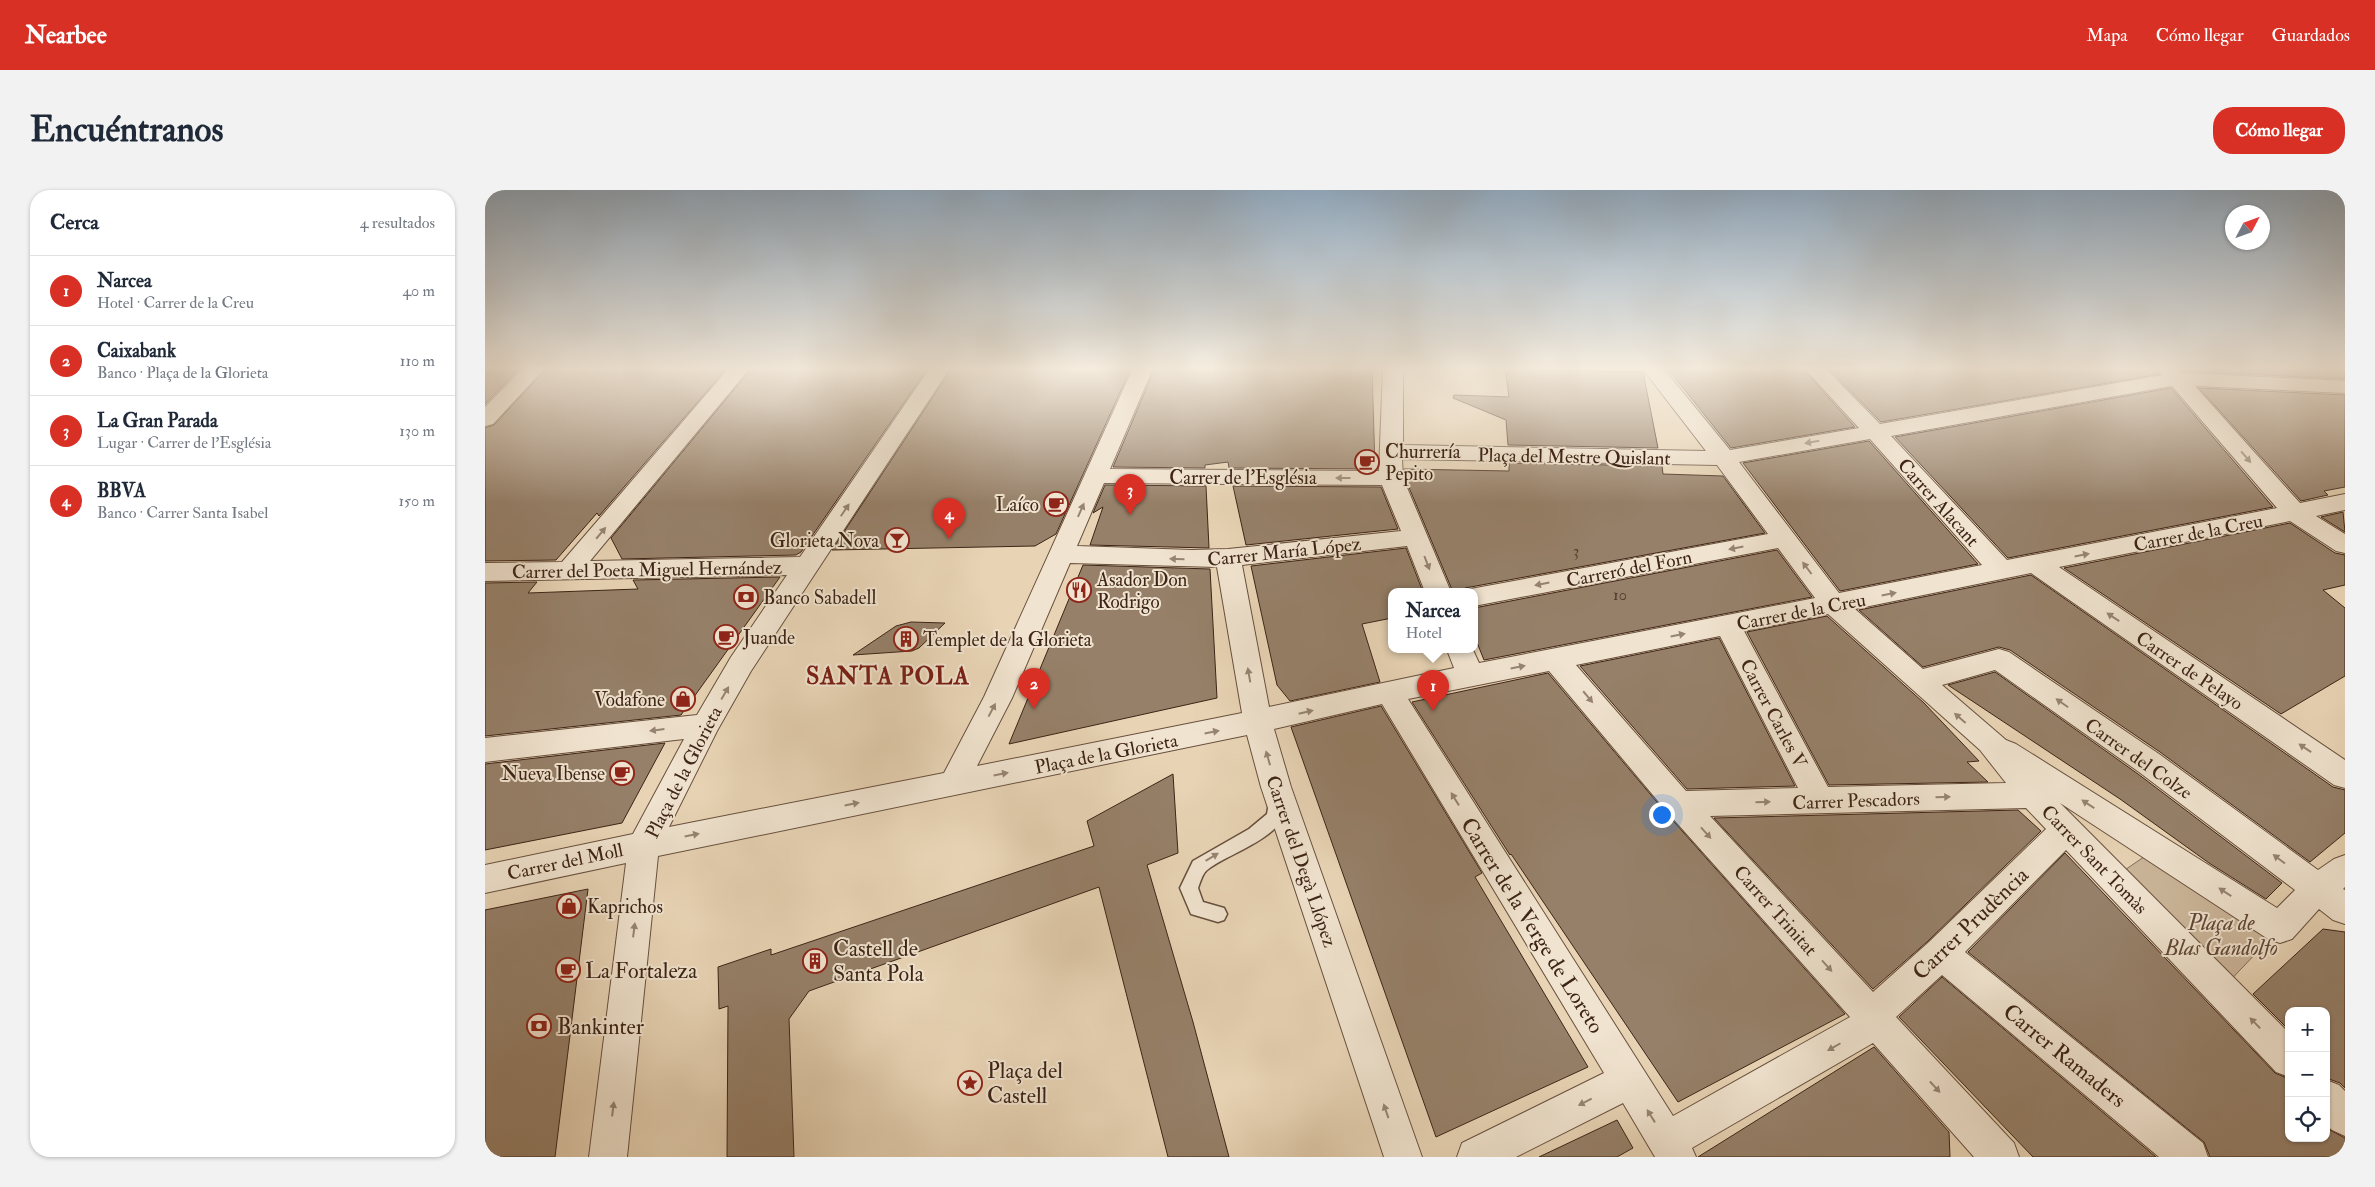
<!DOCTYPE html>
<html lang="es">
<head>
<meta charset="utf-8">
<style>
  :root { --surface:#fff; --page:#f2f2f3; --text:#1f2937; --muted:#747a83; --line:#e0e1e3; --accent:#d93025 }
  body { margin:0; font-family:"IM FELL Double Pica",serif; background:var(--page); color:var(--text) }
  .controls { position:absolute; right:15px; bottom:15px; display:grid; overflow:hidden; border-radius:10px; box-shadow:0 1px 4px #0004 }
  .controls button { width:45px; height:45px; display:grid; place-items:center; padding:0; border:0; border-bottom:1px solid var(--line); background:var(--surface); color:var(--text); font:25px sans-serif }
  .compass { position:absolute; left:1740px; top:15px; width:45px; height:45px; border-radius:50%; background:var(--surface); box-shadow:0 1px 4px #0004; rotate:49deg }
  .you { position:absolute; left:1176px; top:624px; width:18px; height:18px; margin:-12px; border:4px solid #fff; border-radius:50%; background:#1a73e8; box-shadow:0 0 0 8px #1a73e833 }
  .badge { display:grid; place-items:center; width:32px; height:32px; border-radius:50%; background:var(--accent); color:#fff; font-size:16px; font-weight:700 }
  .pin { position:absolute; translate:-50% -41px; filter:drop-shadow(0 1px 2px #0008) }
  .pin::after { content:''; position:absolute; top:26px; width:18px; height:15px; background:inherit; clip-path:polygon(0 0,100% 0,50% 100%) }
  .popup { position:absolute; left:903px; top:398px; width:90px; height:65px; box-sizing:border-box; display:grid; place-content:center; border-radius:10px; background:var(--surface); filter:drop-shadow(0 1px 4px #0005); font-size:16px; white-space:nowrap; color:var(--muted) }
  .popup b { font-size:19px; color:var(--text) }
  .popup::after { content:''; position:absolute; left:50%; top:100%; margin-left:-10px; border:10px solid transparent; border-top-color:var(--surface) }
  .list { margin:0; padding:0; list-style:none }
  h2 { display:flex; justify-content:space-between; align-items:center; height:65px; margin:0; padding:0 20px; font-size:21px }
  h2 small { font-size:16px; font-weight:400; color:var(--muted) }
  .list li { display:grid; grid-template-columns:32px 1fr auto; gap:15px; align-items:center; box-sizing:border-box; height:70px; padding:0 20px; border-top:1px solid var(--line) }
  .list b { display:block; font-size:19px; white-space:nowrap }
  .list p { margin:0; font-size:16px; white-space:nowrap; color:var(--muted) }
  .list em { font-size:16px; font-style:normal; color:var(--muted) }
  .icon { flex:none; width:28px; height:28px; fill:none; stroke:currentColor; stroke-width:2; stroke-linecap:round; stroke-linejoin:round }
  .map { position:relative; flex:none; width:1860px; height:967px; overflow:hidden; border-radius:20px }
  header { display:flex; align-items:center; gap:30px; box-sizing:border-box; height:70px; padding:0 25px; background:var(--accent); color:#fff }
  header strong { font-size:24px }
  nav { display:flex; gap:28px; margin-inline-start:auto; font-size:18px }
  .intro { display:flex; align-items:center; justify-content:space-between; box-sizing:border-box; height:120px; padding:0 30px }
  h1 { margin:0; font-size:35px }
  .button { padding:12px 22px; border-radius:20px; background:var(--accent); color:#fff; font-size:18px; font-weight:700 }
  main { display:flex; gap:30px; padding:0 30px }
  aside { flex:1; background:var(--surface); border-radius:20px; box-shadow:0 1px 4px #0004 }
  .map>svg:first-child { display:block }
  .green { fill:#cbb69a; stroke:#846d58 }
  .building { fill:#968069; stroke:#3d2416 }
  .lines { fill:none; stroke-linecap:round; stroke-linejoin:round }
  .lane-casing { stroke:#68503e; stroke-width:3 }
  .street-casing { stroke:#68503e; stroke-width:2 }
  .lane { fill:#f0e3cf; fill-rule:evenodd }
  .street { fill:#f0e3cf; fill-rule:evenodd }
  .oneway { fill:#968472 }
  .labels { text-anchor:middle; stroke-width:4; stroke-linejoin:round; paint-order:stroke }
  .number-label { font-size:16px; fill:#533b2b }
  .poi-label { font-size:19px; fill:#3d2416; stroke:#f0e3cf; text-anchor:start }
  .street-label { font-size:19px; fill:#3d2416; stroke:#f0e3cf }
  .near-park-label { font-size:22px; font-style:italic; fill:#604837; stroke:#f0e3cf }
  .near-street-label { font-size:22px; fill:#3d2416; stroke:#f0e3cf }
  .near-poi-label { font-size:22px; fill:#3d2416; stroke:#f0e3cf; text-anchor:start }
  .district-label { font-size:24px; font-weight:bold; letter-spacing:1px; fill:#7a1f14; stroke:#f0e3cf }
</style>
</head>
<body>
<header>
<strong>Nearbee</strong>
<nav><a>Mapa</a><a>Cómo llegar</a><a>Guardados</a></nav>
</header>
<div class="intro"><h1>Encuéntranos</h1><a class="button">Cómo llegar</a></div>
<main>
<aside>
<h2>Cerca<small>4 resultados</small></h2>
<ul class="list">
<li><span class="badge">1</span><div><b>Narcea</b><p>Hotel · Carrer de la Creu</p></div><em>40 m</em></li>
<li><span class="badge">2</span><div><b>Caixabank</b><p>Banco · Plaça de la Glorieta</p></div><em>110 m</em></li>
<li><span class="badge">3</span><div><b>La Gran Parada</b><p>Lugar · Carrer de l'Església</p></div><em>130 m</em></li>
<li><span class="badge">4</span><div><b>BBVA</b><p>Banco · Carrer Santa Isabel</p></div><em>150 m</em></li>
</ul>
</aside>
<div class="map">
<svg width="1860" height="967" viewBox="0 0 1860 967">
  <rect width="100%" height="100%" fill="#e8d4b5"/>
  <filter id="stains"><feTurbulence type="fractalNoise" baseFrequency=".004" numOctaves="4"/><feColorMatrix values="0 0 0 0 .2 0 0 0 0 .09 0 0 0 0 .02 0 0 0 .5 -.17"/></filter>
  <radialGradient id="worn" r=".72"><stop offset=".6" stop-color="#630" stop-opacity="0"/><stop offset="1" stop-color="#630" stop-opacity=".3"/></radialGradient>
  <!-- green -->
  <path class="green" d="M1672,658L1795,738L1737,799L1628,688Z"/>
  <!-- building -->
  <path class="building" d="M0,178H35L0,214Z
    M62,178H242L114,326L112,323L71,370L0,371V238L9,235Z
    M267,178H443L316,362L311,365L137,369L126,348Z
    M467,178H646L571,344L550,356L347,360Z
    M670,178H887L890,278L892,279L744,278L743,272L720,275V278L628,277Z
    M1182,178H1317L1370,237L1246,258Z
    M1343,178H1675V184L1396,232Z
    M1696,178H1860V189L1699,181Z
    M1020,179L1158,182L1173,258L1023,255L1021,230L968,208L969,205L1024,207Z
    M1686,198L1788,317L1523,368L1410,247Z
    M1714,198L1860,205V297L1839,301L1843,305L1816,311Z
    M1384,251L1493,374L1355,401L1258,273Z
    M1024,273L1177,276L1178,284L1238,286L1280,343L980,398L977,402H968L920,288L919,279L1024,281Z
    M620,295L721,296L724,358L605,355L618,317L608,323Z
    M748,296L896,297L913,339L761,355Z
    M1858,322L1860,342L1836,327Z
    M1805,333L1850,363L1860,365V395L1838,400L1860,418V486L1796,524L1579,378Z
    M921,358L938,402H907V428L877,434L895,492L805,511L792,495L766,376Z
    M1292,360L1327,407L999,470L989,445V418Z
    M598,375L725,379L732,508L524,554Z
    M1546,385L1848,597L1860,600V643L1825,672L1675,562L1525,460L1514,457L1438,477L1374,420Z
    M295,387L196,525L0,546V393L52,392L43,403L153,399L148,390Z
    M1342,426L1439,513L1494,571L1482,572L1503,592L1344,595L1262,442Z
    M426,432L460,433L434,458L427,461L368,465L411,436Z
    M1234,448L1310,596L1202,599L1095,476Z
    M1510,482L1653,584L1797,693L1781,709L1724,673L1635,609L1463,495Z
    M1063,483L1182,624L1360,824L1193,912L1026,664L1025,665L927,512Z
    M896,516L997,683L990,687L1103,877L951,947L806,537Z
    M180,553L137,633L0,660V574Z
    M688,584L693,663L662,675L708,832L744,967H683L614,697L324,801L304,829L309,967H242L243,816L234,819L233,777L286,759V765L609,656L602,631Z
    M1533,620L1556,641L1443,751L1388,799L1229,628Z
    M1580,663L1790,883L1804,889V948H1841V938L1860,948V967H1725L1719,952L1483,762Z
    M103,699L70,967H0V720Z
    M1838,739L1860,742V898L1855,893L1841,888V821H1804V840L1768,804Z
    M1457,787L1671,967H1548L1414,827Z
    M1389,857L1464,942L1465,967H1213Z
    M1132,930L1148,958L1132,967H1054Z"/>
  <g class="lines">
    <defs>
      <path id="lane" d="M791,605L797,607C815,644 740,663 721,681C717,685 715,693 713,698L718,712L739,718L742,724L739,730L733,732L706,724L695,698L708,671L764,639L782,624L785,607Z"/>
      <path id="street" d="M38,178H60L8,234L0,236V217Z
        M244,178H265L105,371L315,367L445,178H465L266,481L232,541L184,637L459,583L499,507L648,178H668L625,279L894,281L898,178H918V255L1221,261L1157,178H1178L1245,260L1374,238L1319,178H1340L1395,234L1678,185L1675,181L1677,178H1693L1698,183L1860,191V203L1710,196L1815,313L1860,304V320L1831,326L1860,344V363L1851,361L1805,331L1574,377L1860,570V598L1849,595L1546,383L1370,419L1438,479L1514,459L1524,462L1674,564L1833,680L1849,669L1860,665V697L1858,699L1860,700V734L1848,730L1834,719L1807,749L1795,753L1783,749L1575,613L1804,843V887L1791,882L1581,660L1480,762L1718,953L1723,967H1674L1457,785L1411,827L1529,953L1534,967H1489L1388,853L1207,958L1211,967H1170L1138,913L1031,967H972L977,953L1119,883L897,514L789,539L806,597L937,967H899L776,597L762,545L173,666L142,967H104L141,673L0,703V675L148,644L199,549L0,572V548L212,525L246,467L302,385L0,391V373L77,372ZM1687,196L1792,318L1522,370L1406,246ZM1385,249L1497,375L1354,403L1254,272ZM917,269L1232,275L1283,344L980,400L979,402H989V416L1293,358L1330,408L994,473L988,460H962L969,478L784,517L757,375L922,356L940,402H966L918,288ZM619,293L897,295L916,341L743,359L707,360L592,356ZM585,373L732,377L757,523L492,576L527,508ZM1343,424L1495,560L1521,593L1343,597L1259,441ZM1235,446L1313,598L1201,601L1091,475ZM1510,480L1654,582L1810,700L1792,718L1531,554L1521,550L1457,495ZM1064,481L1183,623L1365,827L1188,926L923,509ZM1541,618L1561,639L1444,752L1388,802L1225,626Z
        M1841,890L1854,895L1860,901V946L1847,940L1841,935Z"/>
    </defs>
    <!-- lane casing -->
    <use href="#lane" class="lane-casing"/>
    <!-- street casing -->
    <use href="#street" class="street-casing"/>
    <!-- lane -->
    <use href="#lane" class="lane"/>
    <!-- street -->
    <use href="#street" class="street"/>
  </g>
  <!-- one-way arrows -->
  <defs><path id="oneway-solid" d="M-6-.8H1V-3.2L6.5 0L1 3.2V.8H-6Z" transform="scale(1.25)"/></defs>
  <g class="oneway">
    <use href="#oneway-solid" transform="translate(1327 252) rotate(170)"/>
    <use href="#oneway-solid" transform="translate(1761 267) rotate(49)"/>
    <use href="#oneway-solid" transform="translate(858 288) rotate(-180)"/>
    <use href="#oneway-solid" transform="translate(360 320) rotate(-56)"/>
    <use href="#oneway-solid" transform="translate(596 320) rotate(-66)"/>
    <use href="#oneway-solid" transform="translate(116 343) rotate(-50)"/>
    <use href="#oneway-solid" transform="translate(1251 358) rotate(169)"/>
    <use href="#oneway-solid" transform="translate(1597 365) rotate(-11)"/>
    <use href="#oneway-solid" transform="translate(692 369) rotate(-178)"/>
    <use href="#oneway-solid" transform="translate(942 373) rotate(69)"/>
    <use href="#oneway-solid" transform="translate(1322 378) rotate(-127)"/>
    <use href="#oneway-solid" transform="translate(1057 394) rotate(169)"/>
    <use href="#oneway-solid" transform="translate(1404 404) rotate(-11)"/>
    <use href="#oneway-solid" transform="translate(1628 427) rotate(-146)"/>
    <use href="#oneway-solid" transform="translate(1193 445) rotate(-11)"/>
    <use href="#oneway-solid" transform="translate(1033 477) rotate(-11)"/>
    <use href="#oneway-solid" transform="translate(764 485) rotate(-100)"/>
    <use href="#oneway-solid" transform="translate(240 503) rotate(-60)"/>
    <use href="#oneway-solid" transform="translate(1103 507) rotate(50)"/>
    <use href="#oneway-solid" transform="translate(1577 513) rotate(-145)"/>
    <use href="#oneway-solid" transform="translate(507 520) rotate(-62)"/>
    <use href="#oneway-solid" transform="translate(821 522) rotate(-13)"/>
    <use href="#oneway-solid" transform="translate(1475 528) rotate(-139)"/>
    <use href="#oneway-solid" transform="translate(172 540) rotate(173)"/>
    <use href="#oneway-solid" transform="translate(727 542) rotate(-11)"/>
    <use href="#oneway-solid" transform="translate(1820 558) rotate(-146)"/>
    <use href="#oneway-solid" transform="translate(783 568) rotate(-106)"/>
    <use href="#oneway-solid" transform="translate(516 584) rotate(-11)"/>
    <use href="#oneway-solid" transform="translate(1458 607) rotate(-2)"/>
    <use href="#oneway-solid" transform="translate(970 609) rotate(-122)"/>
    <use href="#oneway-solid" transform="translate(1278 612) rotate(-1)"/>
    <use href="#oneway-solid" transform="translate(367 614) rotate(-11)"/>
    <use href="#oneway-solid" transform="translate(1603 614) rotate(-147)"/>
    <use href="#oneway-solid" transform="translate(1221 643) rotate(48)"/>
    <use href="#oneway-solid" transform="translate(207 645) rotate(-11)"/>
    <use href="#oneway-solid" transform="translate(727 667) rotate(-31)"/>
    <use href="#oneway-solid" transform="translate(1794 669) rotate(-143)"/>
    <use href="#oneway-solid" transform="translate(1740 702) rotate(-147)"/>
    <use href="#oneway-solid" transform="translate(149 740) rotate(-83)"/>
    <use href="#oneway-solid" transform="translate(1342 776) rotate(48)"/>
    <use href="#oneway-solid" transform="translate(1770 833) rotate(-134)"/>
    <use href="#oneway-solid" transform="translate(1349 857) rotate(150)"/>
    <use href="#oneway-solid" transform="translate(1450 897) rotate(47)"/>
    <use href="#oneway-solid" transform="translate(1100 912) rotate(153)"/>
    <use href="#oneway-solid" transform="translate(128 919) rotate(-83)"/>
    <use href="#oneway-solid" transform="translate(901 921) rotate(-109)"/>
    <use href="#oneway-solid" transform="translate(1166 926) rotate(-122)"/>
  </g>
  <!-- sky -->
  <linearGradient id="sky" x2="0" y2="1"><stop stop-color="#91a9be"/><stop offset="0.57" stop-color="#f5ecde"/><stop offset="1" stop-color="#f5ecde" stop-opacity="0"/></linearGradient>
  <rect width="1860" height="313" fill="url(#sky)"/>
  <!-- icons -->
  <defs>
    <symbol id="cafe-ring" viewBox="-11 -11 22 22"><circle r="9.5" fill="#f0e3cf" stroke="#8f2418" stroke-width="1.5"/><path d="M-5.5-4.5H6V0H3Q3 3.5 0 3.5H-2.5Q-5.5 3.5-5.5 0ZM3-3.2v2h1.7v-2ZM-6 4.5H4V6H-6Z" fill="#8f2418"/></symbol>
    <symbol id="bar-ring" viewBox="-11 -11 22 22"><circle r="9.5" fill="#f0e3cf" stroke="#8f2418" stroke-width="1.5"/><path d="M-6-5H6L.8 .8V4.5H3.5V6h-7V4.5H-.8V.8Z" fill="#8f2418"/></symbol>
    <symbol id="restaurant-ring" viewBox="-11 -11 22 22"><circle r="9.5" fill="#f0e3cf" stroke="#8f2418" stroke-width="1.5"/><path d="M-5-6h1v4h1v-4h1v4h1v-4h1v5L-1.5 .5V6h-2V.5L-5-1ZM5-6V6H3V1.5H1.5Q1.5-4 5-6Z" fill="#8f2418"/></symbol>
    <symbol id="bank-ring" viewBox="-11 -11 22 22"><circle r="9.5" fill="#f0e3cf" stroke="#8f2418" stroke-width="1.5"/><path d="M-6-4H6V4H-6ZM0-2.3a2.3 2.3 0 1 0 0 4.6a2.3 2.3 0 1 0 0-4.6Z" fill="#8f2418"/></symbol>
    <symbol id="building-ring" viewBox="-11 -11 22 22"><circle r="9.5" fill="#f0e3cf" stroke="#8f2418" stroke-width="1.5"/><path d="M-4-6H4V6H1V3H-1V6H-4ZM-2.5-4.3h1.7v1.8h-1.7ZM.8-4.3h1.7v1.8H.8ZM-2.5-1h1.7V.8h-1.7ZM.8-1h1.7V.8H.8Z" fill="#8f2418"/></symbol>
    <symbol id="shop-ring" viewBox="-11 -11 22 22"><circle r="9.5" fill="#f0e3cf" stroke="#8f2418" stroke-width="1.5"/><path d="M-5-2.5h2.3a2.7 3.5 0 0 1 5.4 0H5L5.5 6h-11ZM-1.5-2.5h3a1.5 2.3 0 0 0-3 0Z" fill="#8f2418"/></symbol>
    <symbol id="sight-ring" viewBox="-11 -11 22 22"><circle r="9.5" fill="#f0e3cf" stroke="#8f2418" stroke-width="1.5"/><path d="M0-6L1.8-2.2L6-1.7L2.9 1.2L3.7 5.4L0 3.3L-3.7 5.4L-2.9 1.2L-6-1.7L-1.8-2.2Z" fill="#8f2418"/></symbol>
  </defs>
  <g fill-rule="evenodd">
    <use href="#cafe-ring" x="868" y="258" width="28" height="28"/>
    <use href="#cafe-ring" x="557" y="300" width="28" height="28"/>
    <use href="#bar-ring" x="398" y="336" width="28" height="28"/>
    <use href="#restaurant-ring" x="580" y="386" width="28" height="28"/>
    <use href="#bank-ring" x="247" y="393" width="28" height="28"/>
    <use href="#cafe-ring" x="227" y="433" width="28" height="28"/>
    <use href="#building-ring" x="407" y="435" width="28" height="28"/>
    <use href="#shop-ring" x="184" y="495" width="28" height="28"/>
    <use href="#cafe-ring" x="123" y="569" width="28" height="28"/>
    <use href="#shop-ring" x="70" y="702" width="28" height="28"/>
    <use href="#building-ring" x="316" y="757" width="28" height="28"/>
    <use href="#cafe-ring" x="69" y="766" width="28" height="28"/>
    <use href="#bank-ring" x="40" y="822" width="28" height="28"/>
    <use href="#sight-ring" x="471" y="879" width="28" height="28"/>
  </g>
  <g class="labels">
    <!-- number labels -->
    <g class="number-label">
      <text x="1091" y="366">3</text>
      <text x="1135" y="410">10</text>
    </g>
    <!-- poi labels -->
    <g class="poi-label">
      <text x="900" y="268">Churrería<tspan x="900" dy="22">Pepito</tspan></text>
      <text x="554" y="321" text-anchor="end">Laíco</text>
      <text x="394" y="357" text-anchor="end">Glorieta Nova</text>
      <text x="612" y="396">Asador Don<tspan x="612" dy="22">Rodrigo</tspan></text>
      <text x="278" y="414">Banco Sabadell</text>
      <text x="258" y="454">Juande</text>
      <text x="438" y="456">Templet de la Glorieta</text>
      <text x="180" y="516" text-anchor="end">Vodafone</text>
      <text x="120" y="590" text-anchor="end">Nueva Ibense</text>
      <text x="102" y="723">Kaprichos</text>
    </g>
    <!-- street labels -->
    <g class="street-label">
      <text transform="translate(1089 266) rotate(1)" y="7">Plaça del Mestre Quislant</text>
      <text x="758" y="294">Carrer de l'Església</text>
      <text transform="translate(1454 312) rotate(48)" y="7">Carrer Alacant</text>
      <text transform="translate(1713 342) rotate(-11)" y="7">Carrer de la Creu</text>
      <text transform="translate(799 361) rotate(-6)" y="7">Carrer María López</text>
      <text transform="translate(1144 378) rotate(-11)" y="7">Carreró del Forn</text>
      <text transform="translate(162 379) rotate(-1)" y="7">Carrer del Poeta Miguel Hernández</text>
      <text transform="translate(1316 421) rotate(-11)" y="7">Carrer de la Creu</text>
      <text transform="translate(1705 480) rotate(34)" y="7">Carrer de Pelayo</text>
      <text transform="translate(1289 523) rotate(62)" y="7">Carrer Carles V</text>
      <text transform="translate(621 563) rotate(-11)" y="7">Plaça de la Glorieta</text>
      <text transform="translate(1654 568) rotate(35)" y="7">Carrer del Colze</text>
      <text transform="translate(198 582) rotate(-63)" y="7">Plaça de la Glorieta</text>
      <text transform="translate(1371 610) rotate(-2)" y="7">Carrer Pescadors</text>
      <text transform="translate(1610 669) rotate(46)" y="7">Carrer Sant Tomàs</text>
      <text transform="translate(80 671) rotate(-12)" y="7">Carrer del Moll</text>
      <text transform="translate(817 671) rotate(71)" y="7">Carrer del Degà Llópez</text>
      <text transform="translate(1291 720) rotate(48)" y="7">Carrer Trinitat</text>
    </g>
    <!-- near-park labels -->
    <g class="near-park-label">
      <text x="1736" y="740">Plaça de<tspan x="1736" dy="25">Blas Gandolfo</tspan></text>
    </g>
    <!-- near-street labels -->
    <g class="near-street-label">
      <text transform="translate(1485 733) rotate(-44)" y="8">Carrer Prudència</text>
      <text transform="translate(1048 735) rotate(58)" y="8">Carrer de la Verge de Loreto</text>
      <text transform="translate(1580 865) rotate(39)" y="8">Carrer Ramaders</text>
    </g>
    <!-- near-poi labels -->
    <g class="near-poi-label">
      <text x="348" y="766">Castell de<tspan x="348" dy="25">Santa Pola</tspan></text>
      <text x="100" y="788">La Fortaleza</text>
      <text x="72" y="844">Bankinter</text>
      <text x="502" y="888">Plaça del<tspan x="502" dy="25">Castell</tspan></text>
    </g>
    <!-- district labels -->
    <g class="district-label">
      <text x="403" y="494">SANTA POLA</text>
    </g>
  </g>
  <rect width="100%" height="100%" filter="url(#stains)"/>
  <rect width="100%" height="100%" fill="url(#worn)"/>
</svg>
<div class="controls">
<button>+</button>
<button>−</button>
<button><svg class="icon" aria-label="locate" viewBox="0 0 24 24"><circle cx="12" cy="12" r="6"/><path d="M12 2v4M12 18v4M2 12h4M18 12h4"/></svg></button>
</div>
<svg class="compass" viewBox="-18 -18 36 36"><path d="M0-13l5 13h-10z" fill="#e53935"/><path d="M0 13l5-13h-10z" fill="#747a83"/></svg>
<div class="you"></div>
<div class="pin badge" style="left:948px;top:521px">1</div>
<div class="popup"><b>Narcea</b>Hotel</div>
<div class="pin badge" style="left:549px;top:519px">2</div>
<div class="pin badge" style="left:645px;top:325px">3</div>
<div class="pin badge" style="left:464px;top:349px">4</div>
</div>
</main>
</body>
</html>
